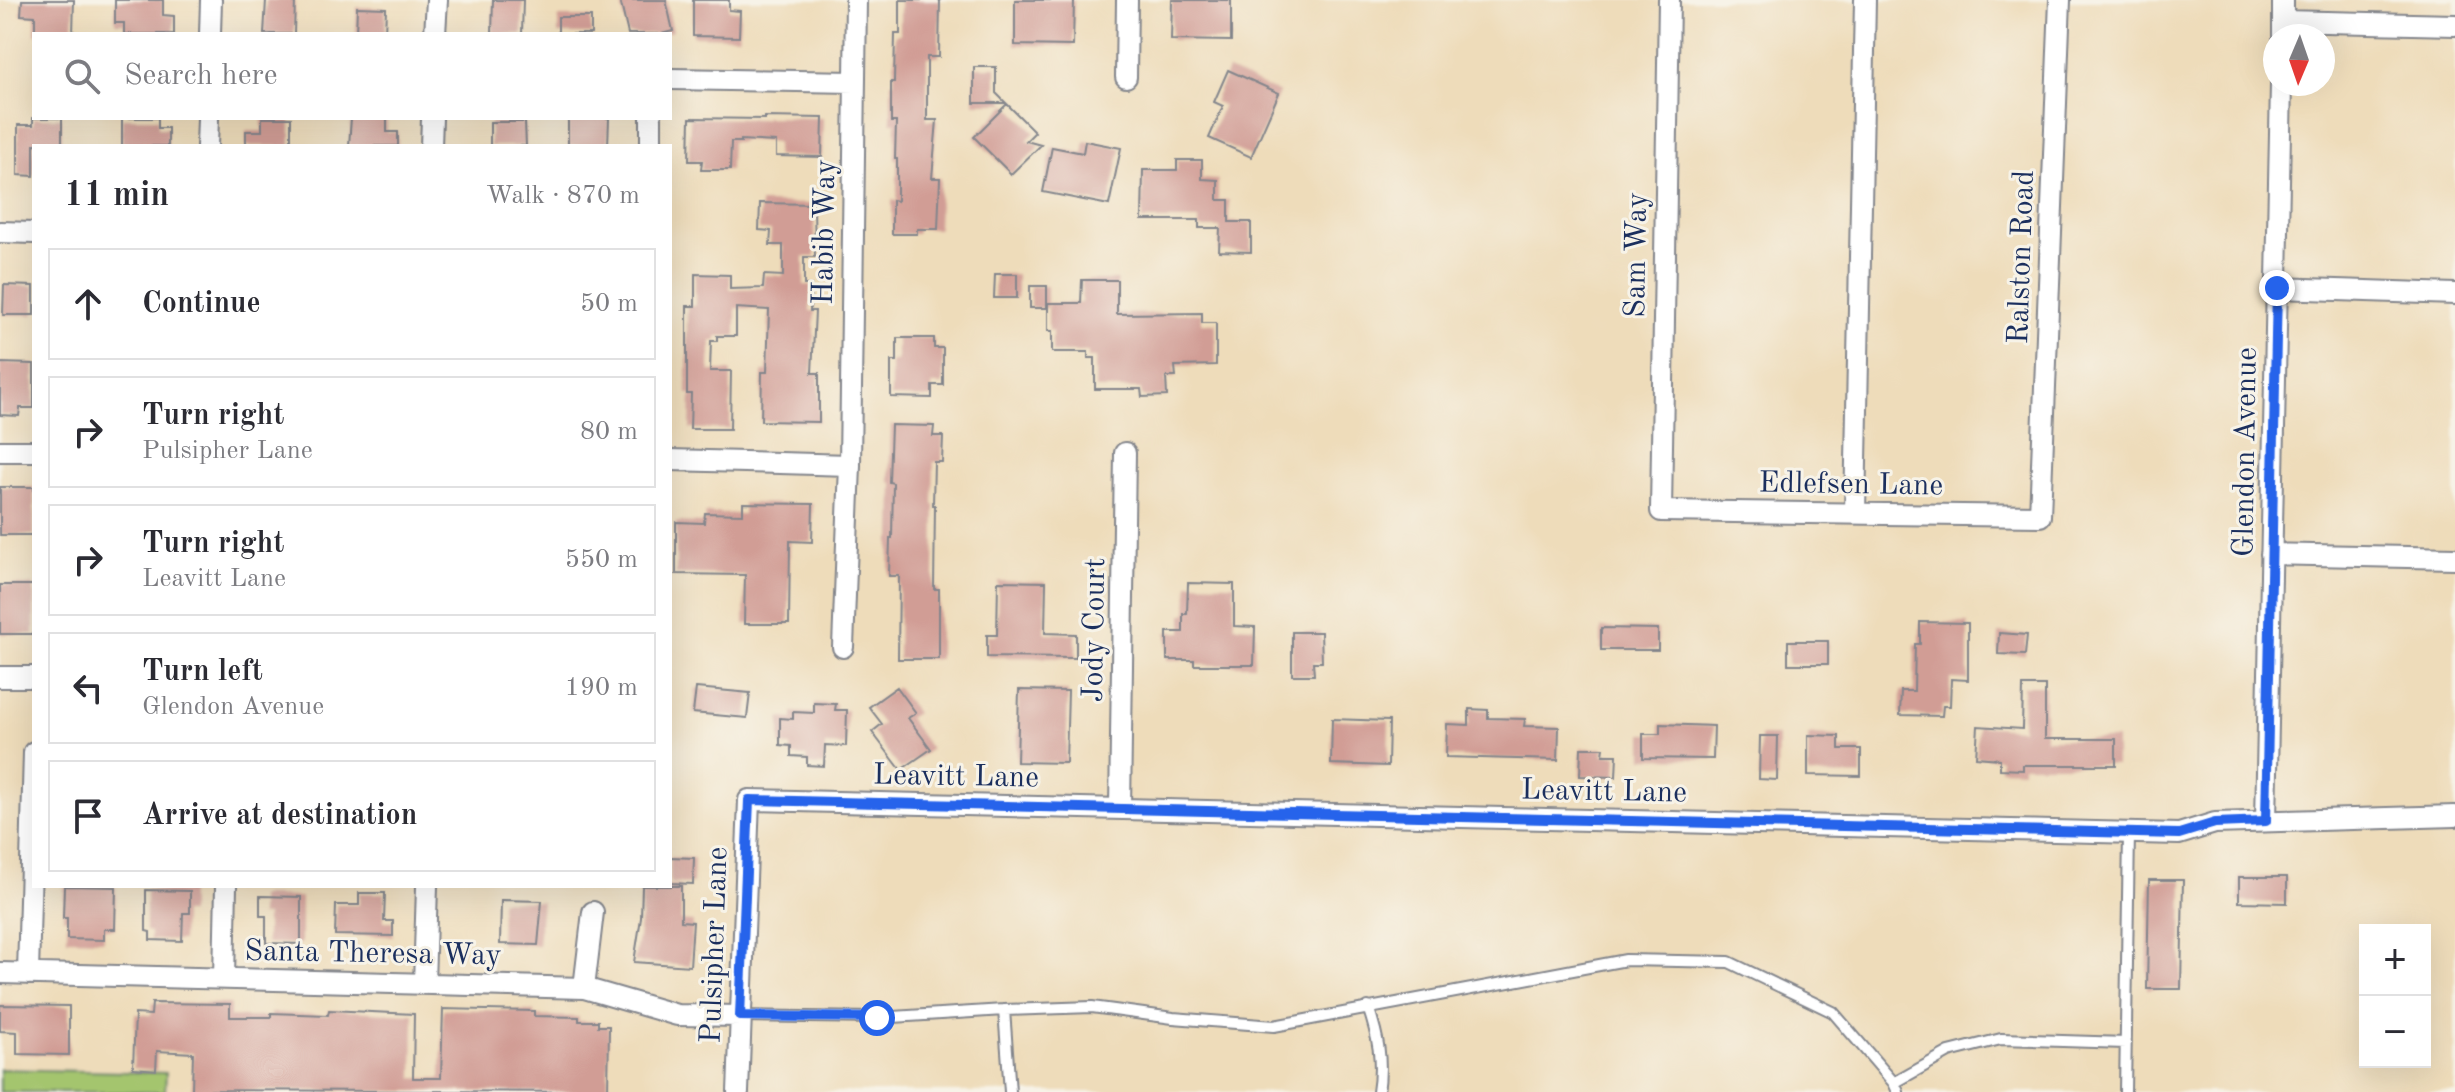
<!DOCTYPE html>
<html lang="en">
<head>
<meta charset="utf-8">
<style>
  :root { --surface:#fff; --page:#f2f2f3; --text:#2b2b33; --muted:#7c7c81; --line:#e1e1e2 }
  body { margin:0; font-family:"Old Standard TT",serif; background:var(--page); color:var(--text) }
  .controls { position:absolute; right:24px; bottom:24px; display:grid; overflow:hidden; border-radius:0px; box-shadow:0 8px 32px #0002 }
  .controls button { width:72px; height:72px; display:grid; place-items:center; padding:0; border:0; border-bottom:2px solid var(--line); background:var(--surface); color:var(--text); font:40px sans-serif }
  .compass { position:absolute; left:2263px; top:24px; width:72px; height:72px; border-radius:50%; background:var(--surface); box-shadow:0 8px 32px #0002; rotate:182deg }
  .stop { position:absolute; width:24px; height:24px; margin:-18px; border:6px solid #2563eb; border-radius:50%; background:#fff }
  .stop.end { background:#2563eb; border-color:#fff; box-shadow:0 2px 8px #0008 }
  .list { margin:0; padding:0; list-style:none }
  h2 { display:flex; justify-content:space-between; align-items:center; height:104px; margin:0; padding:0 32px; font-size:34px }
  h2 small { font-size:26px; font-weight:400; color:var(--muted) }
  .list li { display:grid; grid-template-columns:52px 1fr auto; gap:24px; align-items:center; box-sizing:border-box; height:112px; margin:0 16px 16px; padding:0 16px; border:2px solid var(--line); border-radius:0px }
  .list b { display:block; font-size:30px; white-space:nowrap }
  .list p { margin:0; font-size:26px; white-space:nowrap; color:var(--muted) }
  .list em { font-size:26px; font-style:normal; color:var(--muted) }
  .icon { flex:none; width:44px; height:44px; fill:none; stroke:currentColor; stroke-width:2; stroke-linecap:round; stroke-linejoin:round }
  .map { position:relative; flex:none; width:2455px; height:1092px; overflow:hidden }
  .search { position:absolute; background:var(--surface); box-shadow:0 8px 32px #0002; left:32px; top:32px; width:640px; height:88px; display:flex; align-items:center; gap:20px; box-sizing:border-box; padding:0 28px; border-radius:0px; color:var(--muted); font-size:30px }
  .panel { position:absolute; background:var(--surface); box-shadow:0 8px 32px #0002; left:32px; top:144px; width:640px; height:744px; border-radius:0px }
  .map>svg:first-child { display:block }
  .green { fill:#a4c56e; stroke:#607a66; stroke-width:2 }
  .building { fill:#d19d95 }
  .lines { fill:none; stroke-linecap:round; stroke-linejoin:round }
  .lane-casing { stroke:#84868c; stroke-width:14 }
  .street-casing { stroke:#84868c; stroke-width:24 }
  .lane { stroke:#fff; stroke-width:10 }
  .street { stroke:#fff; stroke-width:20 }
  .route { stroke:#2563eb; stroke-width:10 }
  .labels { text-anchor:middle; stroke-width:6; stroke-linejoin:round; paint-order:stroke }
  .street-label { font-size:30px; fill:#1b2f5e; stroke:#f7f3e8 }
</style>
</head>
<body>
<div class="map">
<svg width="2455" height="1092" viewBox="0 0 2455 1092">
  <rect width="100%" height="100%" fill="#f7f3e8"/>
  <filter id="ink" filterUnits="userSpaceOnUse"><feTurbulence type="fractalNoise" baseFrequency=".0125" numOctaves="2"/><feDisplacementMap in="SourceGraphic" scale="16" xChannelSelector="R" yChannelSelector="G"/><feConvolveMatrix kernelMatrix="1 2 1 2 8 2 1 2 1" color-interpolation-filters="sRGB"/></filter>
  <filter id="wash" filterUnits="userSpaceOnUse"><feTurbulence type="fractalNoise" baseFrequency=".006" numOctaves="4" result="noise"/><feDisplacementMap in="SourceGraphic" scale="32" xChannelSelector="R" yChannelSelector="G"/><feGaussianBlur stdDeviation="1.8" result="paint"/><feColorMatrix in="noise" values="0 0 0 0 0 0 0 0 0 0 0 0 0 0 0 0 0 1.4 0 .05"/><feComposite in="paint" operator="in"/></filter>
  <g filter="url(#wash)">
    <rect width="100%" height="100%" fill="#eedcba"/>
    <!-- green -->
    <path class="green" d="M0,1069L166,1073L165,1092H0Z"/>
    <g id="blocks">
      <!-- building -->
      <path class="building" d="M22,0H74L73,34H35V16L21,15Z
        M115,0H163V15L174,16V34H124V23H115Z
        M266,0H295L294,34H264Z
        M493,0H523L522,34H492Z
        M620,0H666L673,31L661,34H628Z
        M693,0H729V10L740,11L739,37L693,36Z
        M900,0H940L939,57H927V120H937L932,178H940L938,229H917V234H892V200L897,201V159H895L896,122H891V82H894L895,34H900Z
        M1015,0H1074L1073,46L1015,45Z
        M1172,0H1231V41L1171,40Z
        M357,7L386,8L385,34H356Z
        M558,17H591V34H558Z
        M974,67H996V93L1006,103H974Z
        M1228,70L1279,93L1251,157L1209,138L1223,106L1214,102Z
        M1007,104L1035,132L1026,141L1041,145L1011,174L974,137Z
        M765,117L823,118L822,157L776,156V142L741,140V142H731L730,170H701L702,161H689L690,118L765,119Z
        M33,118H62V145L34,144V176L18,175V125H33Z
        M122,118H158V128H168V146H122Z
        M262,118H291V146H246V131H262Z
        M351,118H387V132H398V146H349Z
        M568,118H609L608,146H568Z
        M490,122H525L526,146H490Z
        M1085,141L1121,148L1109,205L1043,192L1052,147L1083,153Z
        M1177,160H1202V179L1218,180V200H1229V222H1251V252L1219,251L1220,228H1199V220H1142L1143,170H1177Z
        M760,203L814,204L815,257H804V285H811L810,311H815L812,373H819V422L761,421L762,372H767L769,310L736,308V336H717V341H711L710,371H731L730,429H690L691,394H687V306H695V274L730,275V289L763,288L764,275L783,276V245H770L771,231L759,230Z
        M995,274H1017V298H994Z
        M1082,280H1117V314L1202,313V323H1216V365L1175,366L1176,377H1166L1167,396L1142,397L1141,389H1095V358H1088V352H1052V331H1048V303H1081Z
        M4,285L34,286V315H3Z
        M1030,286H1047V308H1030Z
        M897,338H934V348H943V385H932V398L891,397V361H897Z
        M0,363L34,364V408H20L19,416L0,415Z
        M891,425L934,426L933,436H943L942,462H934L933,505H935L934,589H939V659H898L899,576H889L890,538H892L893,483L889,482Z
        M0,487H34V535H0Z
        M743,503L813,504L812,542L790,541L789,624H744L745,575L676,574V522L704,523L705,513L743,514Z
        M998,581L1046,582L1045,633L1076,634V658L987,657V635H997Z
        M1188,583L1234,584V626L1255,627L1254,665H1194V660H1167V632H1183V614H1187Z
        M0,585H34V634H0Z
        M1920,622L1968,623V680L1951,679L1950,706H1943L1942,716L1900,715L1901,691H1914L1915,644H1920Z
        M1601,628L1658,629V650H1601Z
        M1292,632H1321L1322,662H1313L1314,675H1292Z
        M1999,633L2027,635L2025,655L1998,654Z
        M1788,641H1828V664H1788Z
        M2023,686H2045V739H2116V765H2023V770L2000,769V759L1976,757L1978,726L2022,729Z
        M897,687L916,713L908,718L931,749L901,770L872,732L882,724L869,707Z
        M696,688L750,693L747,718L693,713Z
        M1019,690L1068,691L1066,763L1017,762Z
        M814,703L836,704L835,710H847L846,746L825,745L824,766L807,765V757L791,756V746L780,745V718L793,719V712L814,713Z
        M1469,709L1488,710V718L1525,719L1524,726L1559,727L1558,760L1446,757L1447,724L1469,725Z
        M1332,719L1389,721L1388,766L1331,764Z
        M1660,724L1714,726L1713,759L1643,758V734H1660Z
        M1808,735L1839,736V749H1861V776L1808,775Z
        M1760,736H1778L1777,780L1759,779Z
        M1581,748H1604L1603,755H1617L1616,777L1580,776Z
        M670,857L694,858L693,884L670,883Z
        M2239,877H2287V903L2239,902Z
        M2149,880H2183L2181,989H2147Z
        M64,886L116,887L115,929H104V940L67,939V918H63Z
        M642,886H681V921L693,922L690,966L634,962L641,918Z
        M146,890L190,891V913H183L182,941L150,940V932L146,931Z
        M359,893H385L384,921H393V936L335,935L336,905H359Z
        M260,896L301,897V944L266,943V916H260Z
        M501,900L542,901L538,945L500,944Z
        M152,1003L230,1004V1017H271V1013L328,1015L329,1010L414,1014L413,1078H441L443,1009L534,1011V1016L579,1017V1021H598V1026H609L608,1092L192,1090L193,1053L157,1051L156,1070L133,1068L135,1014L151,1015Z
        M0,1005L69,1006V1055L17,1054V1032L0,1031Z"/>
    </g>
  </g>
  <g filter="url(#ink)">
    <use href="#blocks" fill-opacity="0" stroke="#84868c" stroke-width="2"/>
    <g class="lines">
      <defs>
        <path id="lane" d="M1368,1007C1378,1036 1383,1061 1378,1092
          M1004,1010L1010,1092
          M740,1016L877,1018L1004,1010L1092,1007L1173,1018L1274,1026L1626,960L1729,962L1833,1012L1894,1083L1898,1092
          M1894,1083L1949,1052L2001,1039L2126,1043
          M2125,1092L2129,833"/>
        <path id="street" d="M1669,0L1661,511L2040,516L2060,0
          M2283,21L2455,25
          M210,34L211,0
          M435,34L437,0
          M2283,36V0
          M1126,77L1127,0
          M670,79L855,82
          M207,146L208,118
          M431,146L432,118
          M651,146V118
          M0,232L34,233
          M2277,288L2455,294
          M0,451H34
          M670,460L850,465
          M1855,513L1865,0
          M2271,554L2455,558
          M843,647L850,465L856,0
          M0,677H34
          M1120,809L1125,453
          M2266,821L2281,84
          M0,973L584,988L677,1015L740,1016
          M28,974L34,752
          M224,978L226,886
          M424,984L427,886
          M584,988L593,912
          M738,1092L749,800L2179,834L2215,823L2455,816"/>
      </defs>
      <!-- lane casing -->
      <use href="#lane" class="lane-casing"/>
      <!-- street casing -->
      <use href="#street" class="street-casing"/>
      <!-- lane -->
      <use href="#lane" class="lane"/>
      <!-- street -->
      <use href="#street" class="street"/>
    </g>
  </g>
  <g class="lines" filter="url(#ink)">
    <!-- route -->
    <path class="route" d="M877,1018L740,1016L749,800L2179,834L2215,823L2266,821L2277,288"/>
  </g>
  <g class="labels">
    <!-- street labels -->
    <g class="street-label">
      <text transform="translate(823 232) rotate(-89)" y="10">Habib Way</text>
      <text transform="translate(1635 255) rotate(-89)" y="10">Sam Way</text>
      <text transform="translate(2020 257) rotate(-88)" y="10">Ralston Road</text>
      <text transform="translate(2244 452) rotate(-89)" y="10">Glendon Avenue</text>
      <text transform="translate(1851 483) rotate(1)" y="10">Edlefsen Lane</text>
      <text transform="translate(1093 630) rotate(-89)" y="10">Jody Court</text>
      <text transform="translate(956 775) rotate(1)" y="10">Leavitt Lane</text>
      <text transform="translate(1604 790) rotate(1)" y="10">Leavitt Lane</text>
      <text transform="translate(713 945) rotate(-88)" y="10">Pulsipher Lane</text>
      <text transform="translate(373 952) rotate(1)" y="10">Santa Theresa Way</text>
    </g>
  </g>
</svg>
<div class="controls">
<button>+</button>
<button>−</button>
</div>
<svg class="compass" viewBox="-18 -18 36 36"><path d="M0-13l5 13h-10z" fill="#e53935"/><path d="M0 13l5-13h-10z" fill="#7c7c81"/></svg>
<div class="stop" style="left:877px;top:1018px"></div>
<div class="stop end" style="left:2277px;top:288px"></div>
<div class="search"><svg class="icon" aria-label="search" viewBox="0 0 24 24"><circle cx="10" cy="10" r="6"/><path d="M15 15l6 6"/></svg>Search here</div>
<section class="panel">
<h2>11 min<small>Walk · 870 m</small></h2>
<ul class="list">
<li><svg class="icon" aria-label="ahead" viewBox="0 0 24 24"><path d="M12 20V5M6 11l6-6 6 6"/></svg><div><b>Continue</b></div><em>50 m</em></li>
<li><svg class="icon" aria-label="right" viewBox="0 0 24 24"><path d="M7 20v-9h11M14 6l5 5-5 5"/></svg><div><b>Turn right</b><p>Pulsipher Lane</p></div><em>80 m</em></li>
<li><svg class="icon" aria-label="right" viewBox="0 0 24 24"><path d="M7 20v-9h11M14 6l5 5-5 5"/></svg><div><b>Turn right</b><p>Leavitt Lane</p></div><em>550 m</em></li>
<li><svg class="icon" aria-label="left" viewBox="0 0 24 24"><path d="M17 20v-9H6M10 6l-5 5 5 5"/></svg><div><b>Turn left</b><p>Glendon Avenue</p></div><em>190 m</em></li>
<li><svg class="icon" aria-label="arrive" viewBox="0 0 24 24"><path d="M6 21V4h12l-3 4 3 4H6"/></svg><div><b>Arrive at destination</b></div></li>
</ul>
</section>
</div>
</body>
</html>
